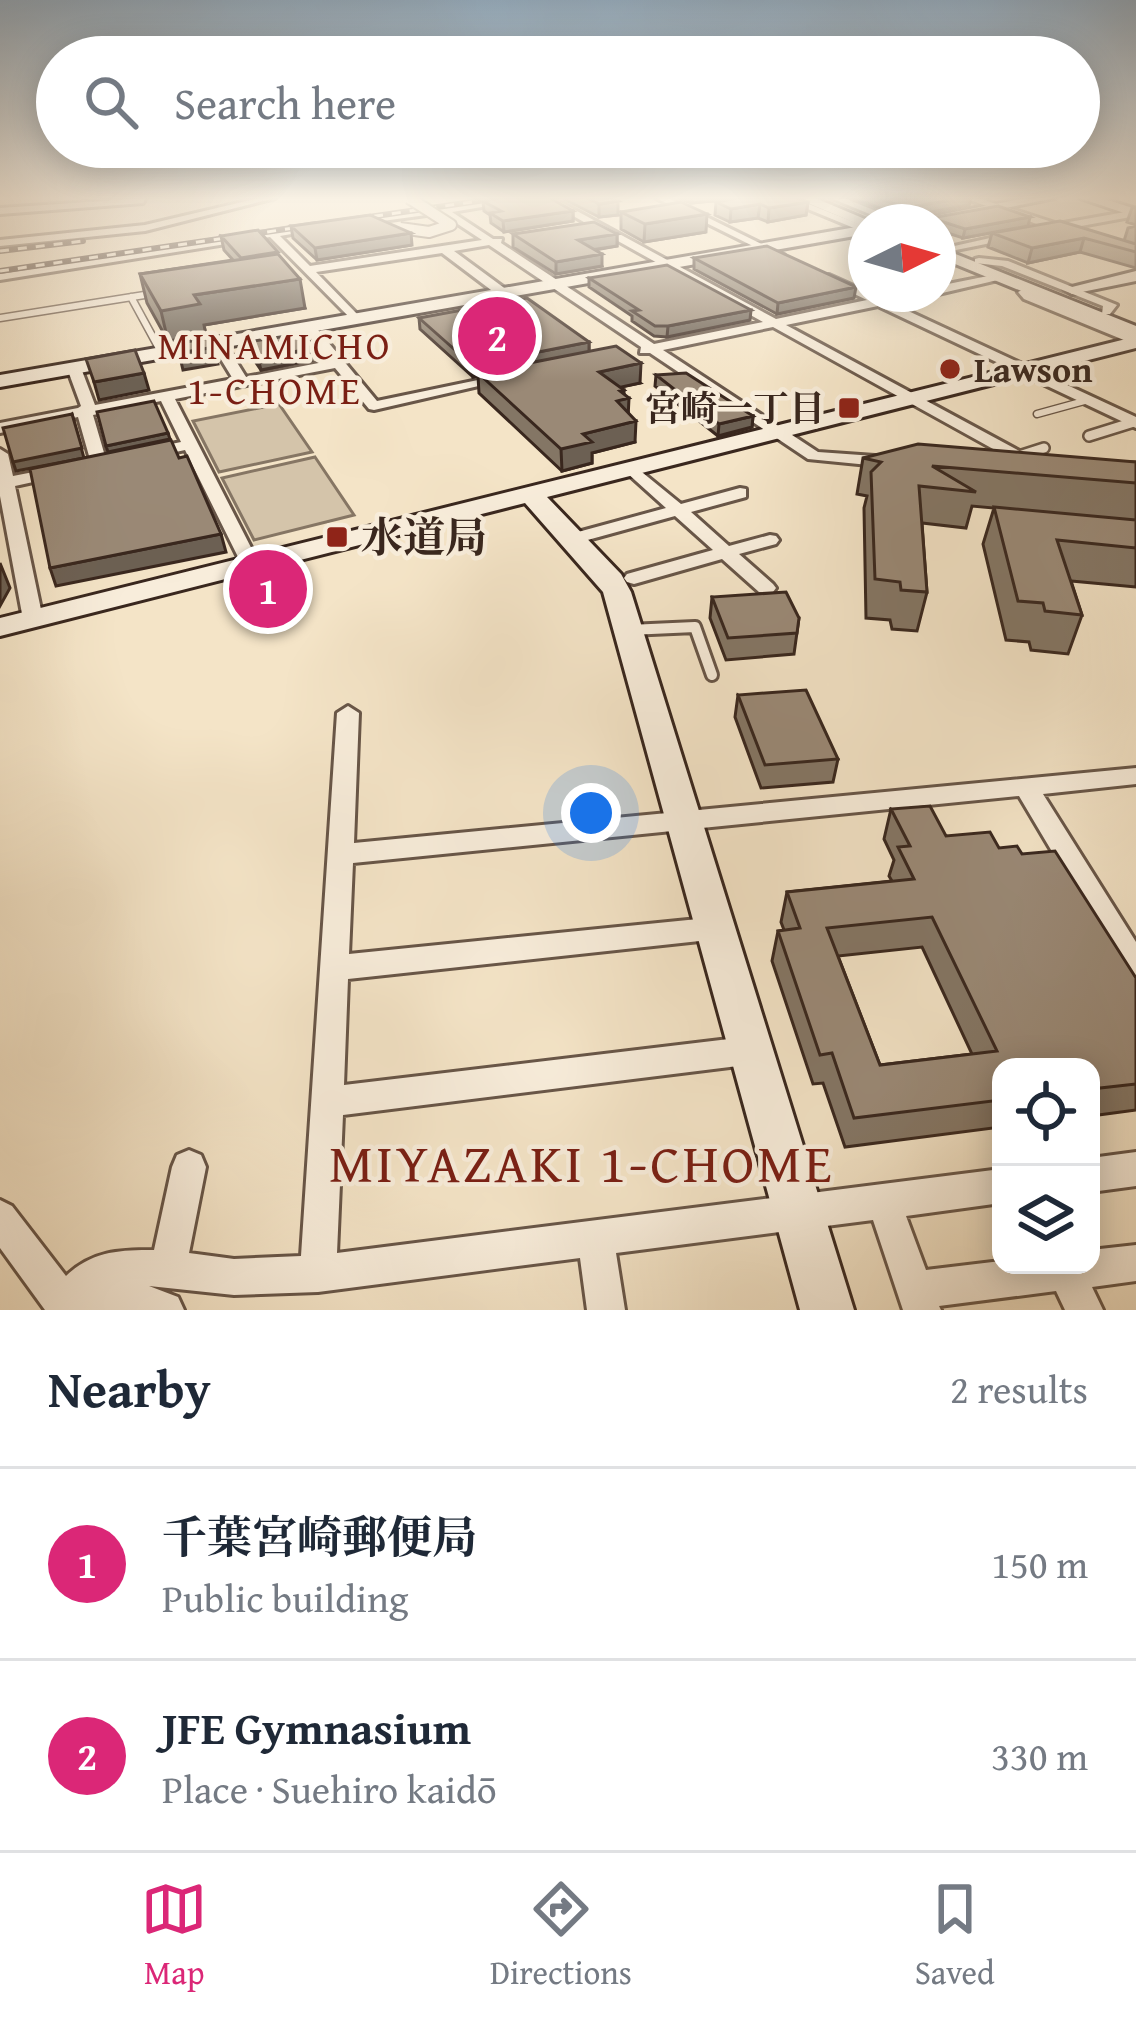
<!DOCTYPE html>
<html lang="en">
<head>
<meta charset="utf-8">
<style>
  :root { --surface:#fff; --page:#f2f2f3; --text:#1f2937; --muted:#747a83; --line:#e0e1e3; --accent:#db2777 }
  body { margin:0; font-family:"Gentium Book Plus","Noto Serif JP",serif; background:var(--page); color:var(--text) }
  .controls { position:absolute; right:36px; bottom:36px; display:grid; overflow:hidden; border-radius:24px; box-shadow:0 6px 30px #0003 }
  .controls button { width:108px; height:108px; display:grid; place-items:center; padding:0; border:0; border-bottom:3px solid var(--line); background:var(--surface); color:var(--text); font:60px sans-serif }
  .compass { position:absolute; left:848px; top:204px; width:108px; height:108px; border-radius:50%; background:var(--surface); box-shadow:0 6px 30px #0003; rotate:85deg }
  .you { position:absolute; left:591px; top:813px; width:42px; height:42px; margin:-30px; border:9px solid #fff; border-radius:50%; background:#1a73e8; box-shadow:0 0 0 18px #1a73e833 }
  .badge { display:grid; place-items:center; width:78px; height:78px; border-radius:50%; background:var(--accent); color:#fff; font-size:39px; font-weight:700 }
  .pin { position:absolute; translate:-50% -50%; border:6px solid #fff; box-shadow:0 3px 12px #0006 }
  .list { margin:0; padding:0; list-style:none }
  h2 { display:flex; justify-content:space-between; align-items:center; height:156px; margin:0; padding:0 48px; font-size:51px }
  h2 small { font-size:39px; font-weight:400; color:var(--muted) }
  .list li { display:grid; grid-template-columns:78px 1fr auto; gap:36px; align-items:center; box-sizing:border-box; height:192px; padding:0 48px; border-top:3px solid var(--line) }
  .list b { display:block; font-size:45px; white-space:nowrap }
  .list p { margin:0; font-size:39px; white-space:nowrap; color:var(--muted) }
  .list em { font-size:39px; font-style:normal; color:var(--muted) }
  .icon { flex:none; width:66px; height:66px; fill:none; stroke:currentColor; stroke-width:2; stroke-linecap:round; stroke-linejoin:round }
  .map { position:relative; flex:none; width:1136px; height:1310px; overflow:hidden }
  .search { position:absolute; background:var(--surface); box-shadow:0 6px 30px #0003; left:36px; right:36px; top:36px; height:132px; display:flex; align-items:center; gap:30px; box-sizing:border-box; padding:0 42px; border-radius:66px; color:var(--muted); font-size:45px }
  .sheet { height:540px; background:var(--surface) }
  nav { display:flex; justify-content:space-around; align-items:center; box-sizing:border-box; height:168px; border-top:3px solid var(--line); background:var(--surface); font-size:33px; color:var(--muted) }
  nav a { display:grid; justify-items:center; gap:6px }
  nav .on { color:var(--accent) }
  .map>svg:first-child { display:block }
  .green { fill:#d4c4aa; stroke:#867664; stroke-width:3 }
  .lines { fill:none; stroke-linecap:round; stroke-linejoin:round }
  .lane-far2-casing { stroke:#685648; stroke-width:9 }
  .lane-far1-casing { stroke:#685648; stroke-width:14 }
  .lane-casing { stroke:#685648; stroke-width:16 }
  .street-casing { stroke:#685648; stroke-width:6 }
  .secondary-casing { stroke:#39271e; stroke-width:6 }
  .lane-far2 { stroke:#f8eddb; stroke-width:6 }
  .lane-far1 { stroke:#f8eddb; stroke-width:9 }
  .lane { stroke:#f8eddb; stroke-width:10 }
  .street { fill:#f8eddb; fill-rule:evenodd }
  .secondary { fill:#f8eddb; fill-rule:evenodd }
  .rail-casing { stroke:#39271e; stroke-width:6 }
  .rail { stroke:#f8eddb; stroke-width:3; stroke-dasharray:9; stroke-linecap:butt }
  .street-bridge-casing { stroke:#685648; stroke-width:14; stroke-linecap:butt }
  .street-bridge { stroke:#f8eddb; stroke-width:10 }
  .wall { fill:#847665; stroke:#39271e; stroke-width:3; fill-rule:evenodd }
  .shaded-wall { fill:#6c6053; stroke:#39271e; stroke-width:3 }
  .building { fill:#9a8976; stroke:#39271e; stroke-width:3; fill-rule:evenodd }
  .poi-dot { fill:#8f2418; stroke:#f8eddb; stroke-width:4.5 }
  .labels { text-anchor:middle; stroke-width:9; stroke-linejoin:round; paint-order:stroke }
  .far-poi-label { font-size:36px; font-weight:bold; fill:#39271e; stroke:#f8eddb; text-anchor:start }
  .far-neighbourhood-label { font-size:39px; letter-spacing:3px; fill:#7a1f14; stroke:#f8eddb }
  .poi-label { font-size:42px; font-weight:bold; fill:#39271e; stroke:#f8eddb; text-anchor:start }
  .near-neighbourhood-label { font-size:54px; letter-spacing:3px; fill:#7a1f14; stroke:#f8eddb }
</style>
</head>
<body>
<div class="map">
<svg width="1136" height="1310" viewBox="0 0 1136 1310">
  <rect width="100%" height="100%" fill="#f4e4c7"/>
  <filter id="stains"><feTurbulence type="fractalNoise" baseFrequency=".00167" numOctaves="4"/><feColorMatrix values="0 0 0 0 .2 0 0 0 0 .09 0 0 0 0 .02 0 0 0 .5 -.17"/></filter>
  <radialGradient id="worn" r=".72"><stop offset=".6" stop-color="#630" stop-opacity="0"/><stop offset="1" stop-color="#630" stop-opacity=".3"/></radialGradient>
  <!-- green -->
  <path class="green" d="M279,404L312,452L219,472L193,421Z
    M315,457L354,515L254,540L222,478Z"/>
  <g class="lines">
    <defs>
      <path id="lane-far2" d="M131,297L161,352
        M0,318L157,293
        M1037,414L1088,400"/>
      <path id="lane-far1" d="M1089,436L1134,422
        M1019,456L1044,448"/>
      <path id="lane" d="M629,630L695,627L712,675"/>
      <path id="street" d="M146,198L143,203L0,214V208Z
        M259,198H275L145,231L0,246V240L145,225Z
        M511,198H536L452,212L493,239H502L501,243L654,344L763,322L541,198H553L776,319L867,300L825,280V276L829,275L880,298L922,294L891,303L1136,417V428L878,306L786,325L1036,460V466H1024L773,327L663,350L818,452L889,457L897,462L889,467L808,459L650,353H640L641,347L489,245L454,251L507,290V296H499L442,253L316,272L359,316V322L355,323L270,237L0,280V274L316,224L320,229L280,236L310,266L482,240L441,213L353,225L348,222Z
        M656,198H668L784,255L775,257Z
        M781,198H794L866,227V233Z
        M831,198H844L903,222H889Z
        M964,198H978L1058,224L1136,210V216L1048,232L1043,229L1045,227Z
        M1017,232L1021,237L946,252L941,249Z
        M979,258L1008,261L1117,305L1110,314H1102L1103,306L1002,266L975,263V259Z
        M998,274L1004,277L1002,279L938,294V286Z
        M1030,286L1036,290L1032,293L1136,336V345L1024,299L1018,292Z
        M309,323L313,324L377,401L502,375L509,379L374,410L369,409L335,368L175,399L260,565L258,569H244L242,565L185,450L148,458L140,453L142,450L181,442L161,401L93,415L107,463L99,468L91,463L78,417L0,433V423L78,408L81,406L67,368L74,364L81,368L95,405L233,379L211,343L218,339L223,340L246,377L329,361L303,327Z
        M0,449L8,454L13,476L59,467L67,472L65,475L15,486L43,619L33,625L23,619L0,496Z
        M632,464L681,504L740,488L746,489V497L691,512L729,546L770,535L776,536L779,540L776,544L739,554L773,584L776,588L773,592H759L722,559L634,584L627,582L624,578L627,574L713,550L675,516L573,544L567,543L564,539L567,535L666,508L626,472V466Z
        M348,706L359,713L354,843L1136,768V784L1043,794L1136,942V979L1126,976L1019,796L353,863L349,954L718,917L728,920L732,928L728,936L718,939L348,979L344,1085L754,1036L765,1040L770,1050L765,1060L754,1064L343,1115L337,1253L1001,1169V1203L906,1216L926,1270L1001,1261V1265H1091V1250L1136,1245V1281L1092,1287L1103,1310H1065L1056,1291L939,1306L941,1310H903L873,1220L616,1253L625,1310H587L580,1258L318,1292L234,1295L149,1286L178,1297L184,1310H45L0,1248V1200L12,1206L66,1276C92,1251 119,1250 154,1250L172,1167L177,1155L189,1150L201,1155L206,1167L189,1253L234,1259L301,1256L337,713Z
        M1136,1152V1186L1091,1192V1158Z"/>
      <path id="secondary" d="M796,198H815L872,222H866V234L0,387V375L862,226Z
        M1026,198H1055L935,222H904Z
        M1080,198H1101L1136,209V217Z
        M938,247L1136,326V348L547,497L621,574L631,592L854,1310H800L603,592L525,503L0,636V618L1134,337L938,257Z
        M1136,271V281L1072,294L1064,289Z"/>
    </defs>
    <!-- lane-far2 casing -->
    <use href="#lane-far2" class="lane-far2-casing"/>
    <!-- lane-far1 casing -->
    <use href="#lane-far1" class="lane-far1-casing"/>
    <!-- lane casing -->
    <use href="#lane" class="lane-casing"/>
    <!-- street casing -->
    <use href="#street" class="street-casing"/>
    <!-- secondary casing -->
    <use href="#secondary" class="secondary-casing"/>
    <!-- lane-far2 -->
    <use href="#lane-far2" class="lane-far2"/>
    <!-- lane-far1 -->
    <use href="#lane-far1" class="lane-far1"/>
    <!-- lane -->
    <use href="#lane" class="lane"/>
    <!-- street -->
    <use href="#street" class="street"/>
    <!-- secondary -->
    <use href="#secondary" class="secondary"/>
    <defs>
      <path id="rail" d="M0,251L83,241
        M0,271L499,198"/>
    </defs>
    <!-- rail casing -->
    <use href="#rail" class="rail-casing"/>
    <!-- rail -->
    <use href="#rail" class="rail"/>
    <defs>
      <path id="street-bridge" d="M400,228L429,232L451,225L409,198"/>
    </defs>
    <!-- street-bridge casing -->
    <use href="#street-bridge" class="street-bridge-casing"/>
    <!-- street-bridge -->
    <use href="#street-bridge" class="street-bridge"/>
  </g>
  <!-- wall -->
  <path class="wall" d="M562,198H611L618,215L599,217Z
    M678,198H797L808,202L806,215L768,222L758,218L730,222L715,215L716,202L732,199L691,203Z
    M853,198H971L969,205L904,217Z
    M483,201L573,211V221L504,232L491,223L490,215L484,211Z
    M1136,207V225L1127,222L1132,208Z
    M621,212L706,232L644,242L621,229Z
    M931,218L1028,226L963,238L938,230V222H930Z
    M291,226L412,245L317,260L293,238Z
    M1136,226V268L1080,252L1028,263L988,247L992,233L1124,241L1128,228Z
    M513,234H617V246L595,250L602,266L556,274L513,247Z
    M221,236L278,255L305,308L204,325L206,335L168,341L147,303L140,274L233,260L224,250Z
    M694,258L854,298L777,314L694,269Z
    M589,278L750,320L667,337L654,336L632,321V316L589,287Z
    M419,318L589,342V351L640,383L620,387L624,394L635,442L592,453V463L562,471L479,393L478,376L473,377L420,329Z
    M248,342L312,360L261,370L250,354Z
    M656,375L753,416L752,427L718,436L655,386Z
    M863,458L1136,462V587L1071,581L1082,615L1068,654L1031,650L1029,642L1006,640L983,544L994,508L972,506L966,528L922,523L927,592L917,631L892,629L890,620L866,618L864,508L867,496L857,494Z
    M712,597L799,618L794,654L726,660L710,618Z
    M738,695L838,759L833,782L761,788L735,717Z
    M891,809L946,836L1022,854L1136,978V1110L1091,1116V1067H1001V1127L845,1147L823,1083L813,1084L772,961L778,931L784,930L781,922L787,892L892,881L889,876L894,860L884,839ZM922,947L972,1054L880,1065L838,956Z"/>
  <!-- shaded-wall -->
  <path class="shaded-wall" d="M691,198H742L691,203Z
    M961,198H971L969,205L904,217L906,208Z
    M618,201V215L599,217V204Z
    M808,202L806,215L768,222L769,208Z
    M760,204L758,218L730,222L731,209Z
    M573,211V221L504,232L503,221Z
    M707,214L706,232L644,242L645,224Z
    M1030,217L1028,226L963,238L965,229Z
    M411,233L412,245L317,260L315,248Z
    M617,234V246L578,252V240Z
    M1084,238L1080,252L1028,263L1032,248Z
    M602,254V266L556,274V262Z
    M300,279L305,308L204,325L206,335L168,341L161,311L194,295Z
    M856,287L854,298L777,314L778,303Z
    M751,310L750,320L667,337L668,326Z
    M589,342V353L478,373V376L473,377L472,365Z
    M215,347L218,364L183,370L179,353Z
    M310,349L312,360L261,370L258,358Z
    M641,363L640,383L599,392V372Z
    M144,373L149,390L99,400L94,382Z
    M624,390V399L629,398L628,418L617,401L620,391Z
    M72,414L84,458L16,471L13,462Z
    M753,416L752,427L718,436L719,424Z
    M636,421L635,442L592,453V463L562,471L561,449L583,434Z
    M168,433L170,439L108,452L106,446Z
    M221,534L226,552L56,586L50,568Z
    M0,563L10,588L0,606Z"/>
  <!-- building -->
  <path class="building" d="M500,198H550L573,211L503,221L490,213L501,211L483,201Z
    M587,198H611L618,201L599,204Z
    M738,198H797L808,202L769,208L760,204L731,209L716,202Z
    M878,198H960L906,208Z
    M681,202L707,214L645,224L621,212Z
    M998,206L1030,217L965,229L931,218Z
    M370,215L411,233L315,248L291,226Z
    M1060,221L1136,244V252L1084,238L1032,248L992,233Z
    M594,222L617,234L578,240L602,254L556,262L513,234Z
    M258,230L278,252L241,258L221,236Z
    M767,246L856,287L778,303L694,258Z
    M278,254L300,279L194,295L200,304L161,311L140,274Z
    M667,265L751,310L668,326H655L632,311L639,310L589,278Z
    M527,298L589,342L472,365L419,318Z
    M299,334L310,349L258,358L248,342Z
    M209,338L215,347L179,353L174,344Z
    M616,346L641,363L599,372L624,390L620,391L629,398L617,401L636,421L583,434L592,442L561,449L478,373Z
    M135,350L144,373L94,382L86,359Z
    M686,373L753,416L719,424L656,375Z
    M154,401L168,433L106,446L97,412Z
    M72,414L82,448L13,462L3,428Z
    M171,440L179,458L187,456L221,534L50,568L30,469Z
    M918,444L1136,462V483L932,466L976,492L919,486L927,592L901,590L900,582L875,579L871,472L881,462L863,458Z
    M994,507L1136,520V548L1057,540L1082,615L1045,611L1043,603L1018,601Z
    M786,592L799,618L797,633L728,638L712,597Z
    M806,690L838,759L765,765L738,695Z
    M930,806L946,836L990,832L999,848L1017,846L1022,854L1055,851L1136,978V1084L1091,1089V1067H1001V1100L854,1118L832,1053L820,1055L778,931L800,928L787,892L914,879L898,847L910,846L891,809ZM932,917L997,1051L880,1065L827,928Z"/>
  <!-- sky -->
  <linearGradient id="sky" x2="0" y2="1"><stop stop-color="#93aec4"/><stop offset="0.52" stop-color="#faf3e6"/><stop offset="1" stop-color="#faf3e6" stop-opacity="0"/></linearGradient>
  <rect width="1136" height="381" fill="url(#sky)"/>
  <!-- markers -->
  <g class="poi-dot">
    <circle cx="950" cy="369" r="12"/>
    <rect x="837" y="396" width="24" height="24" rx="6"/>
    <rect x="325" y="525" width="24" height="24" rx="6"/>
  </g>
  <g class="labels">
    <!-- far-poi labels -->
    <g class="far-poi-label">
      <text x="974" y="382">Lawson</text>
      <text x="825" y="421" text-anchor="end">宮崎一丁目</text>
    </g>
    <!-- far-neighbourhood labels -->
    <g class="far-neighbourhood-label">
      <text x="275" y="359">MINAMICHO<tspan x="275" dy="45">1-CHOME</tspan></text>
    </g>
    <!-- poi labels -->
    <g class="poi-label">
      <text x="361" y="552">水道局</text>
    </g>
    <!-- near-neighbourhood labels -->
    <g class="near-neighbourhood-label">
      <text x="582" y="1182">MIYAZAKI 1-CHOME</text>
    </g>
  </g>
  <rect width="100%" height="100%" filter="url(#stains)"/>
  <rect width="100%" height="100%" fill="url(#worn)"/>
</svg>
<div class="controls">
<button><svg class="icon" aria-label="locate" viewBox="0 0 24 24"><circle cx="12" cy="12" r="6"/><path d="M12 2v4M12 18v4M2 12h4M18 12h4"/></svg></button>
<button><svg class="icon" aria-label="layers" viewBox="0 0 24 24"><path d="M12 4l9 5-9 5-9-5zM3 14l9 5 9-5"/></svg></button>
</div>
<svg class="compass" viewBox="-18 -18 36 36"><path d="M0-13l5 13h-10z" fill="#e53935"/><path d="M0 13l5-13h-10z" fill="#747a83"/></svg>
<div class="you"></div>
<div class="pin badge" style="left:268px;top:589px">1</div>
<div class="pin badge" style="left:497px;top:336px">2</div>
<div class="search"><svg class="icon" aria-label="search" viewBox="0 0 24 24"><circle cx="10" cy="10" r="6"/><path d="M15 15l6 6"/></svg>Search here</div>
</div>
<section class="sheet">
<h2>Nearby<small>2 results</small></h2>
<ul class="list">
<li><span class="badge">1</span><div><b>千葉宮崎郵便局</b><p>Public building</p></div><em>150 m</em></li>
<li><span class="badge">2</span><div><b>JFE Gymnasium</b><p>Place · Suehiro kaidō</p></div><em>330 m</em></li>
</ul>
</section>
<nav>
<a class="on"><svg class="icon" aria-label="map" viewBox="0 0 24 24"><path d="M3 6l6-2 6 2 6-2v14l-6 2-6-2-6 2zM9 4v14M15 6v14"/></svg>Map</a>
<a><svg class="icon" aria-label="directions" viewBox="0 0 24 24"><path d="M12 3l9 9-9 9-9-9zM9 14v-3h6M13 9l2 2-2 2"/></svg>Directions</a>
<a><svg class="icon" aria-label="saved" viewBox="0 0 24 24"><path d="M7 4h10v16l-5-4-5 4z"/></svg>Saved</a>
</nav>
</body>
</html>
